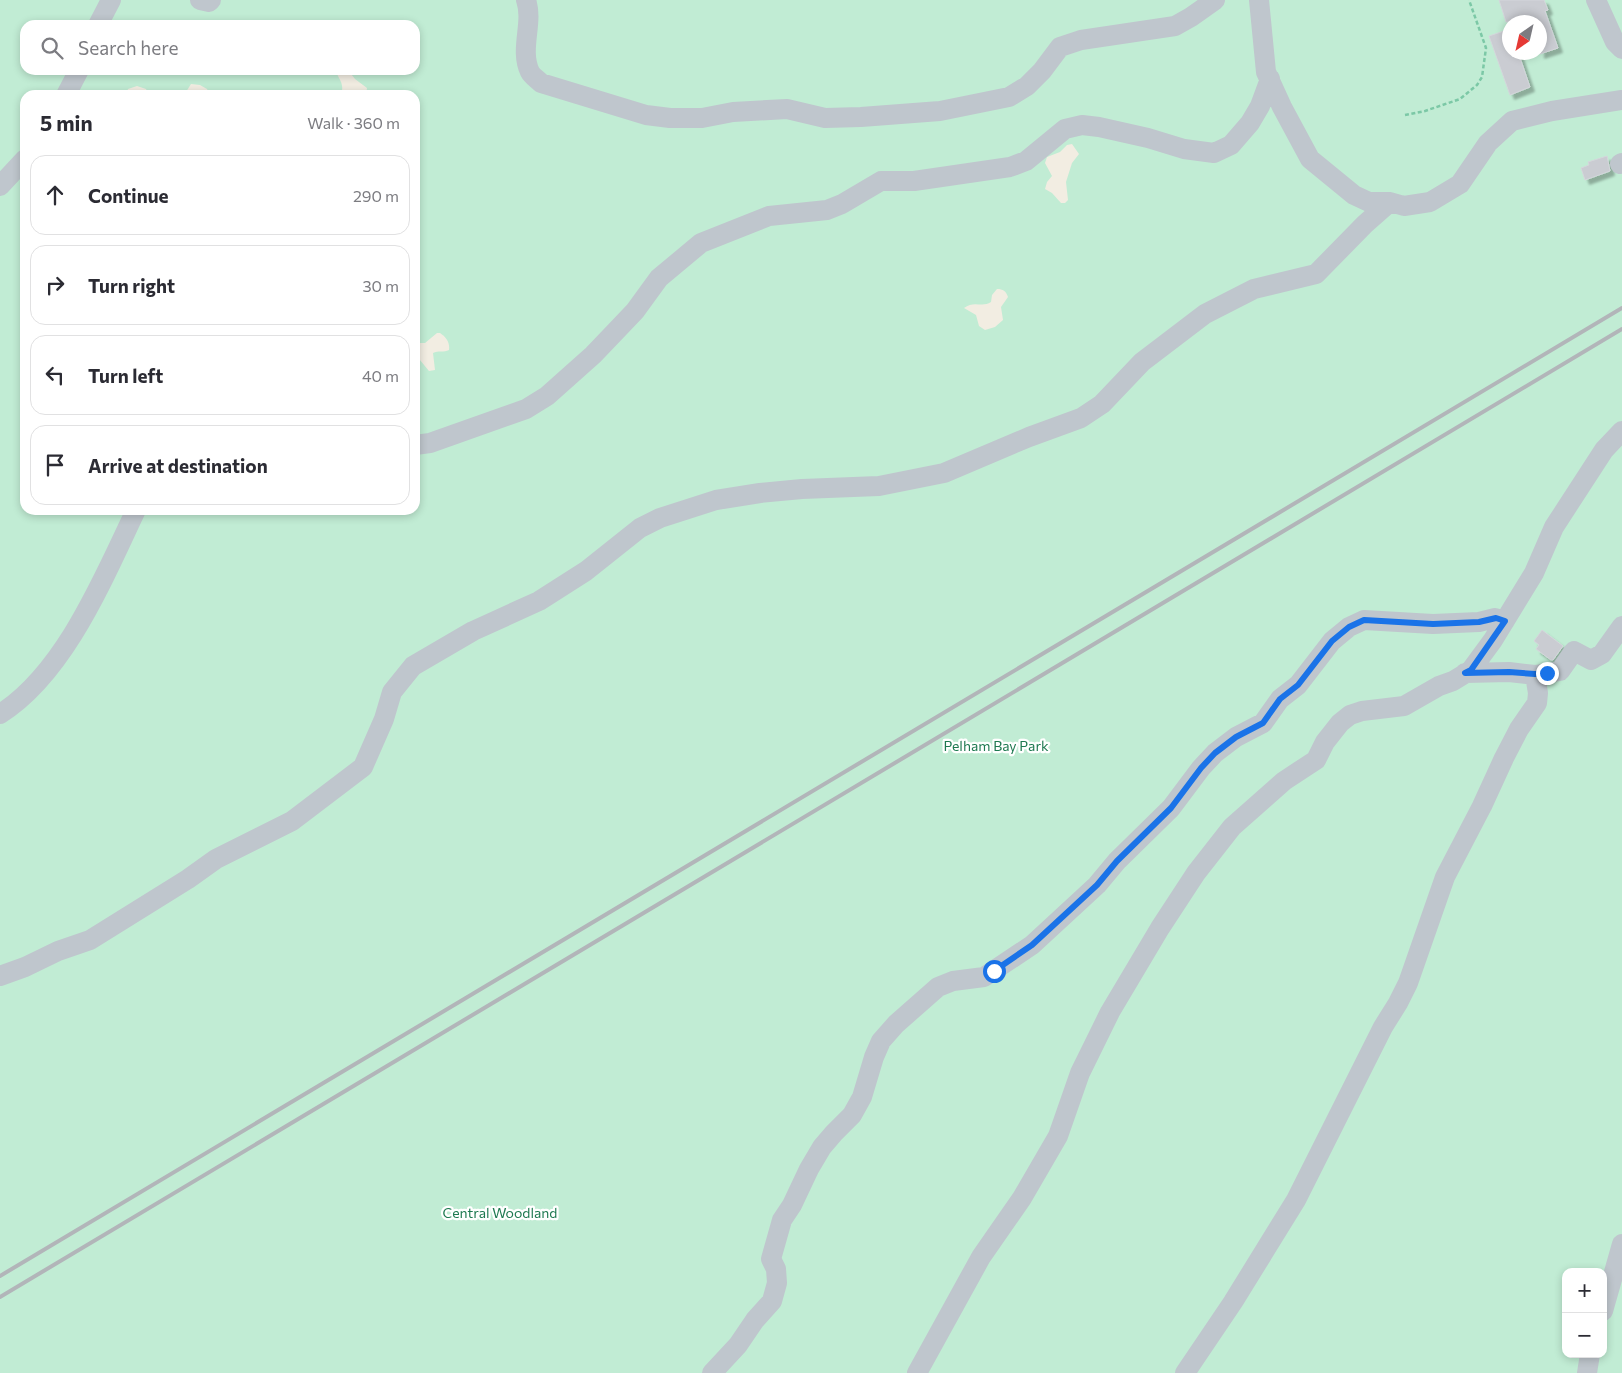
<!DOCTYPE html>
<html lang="en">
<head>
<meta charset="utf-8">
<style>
  :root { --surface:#fff; --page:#f7f7f7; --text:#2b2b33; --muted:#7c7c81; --line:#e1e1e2 }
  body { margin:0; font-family:Commissioner,sans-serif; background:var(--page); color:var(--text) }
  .controls { position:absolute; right:15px; bottom:15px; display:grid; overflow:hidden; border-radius:10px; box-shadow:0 2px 8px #0003 }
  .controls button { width:45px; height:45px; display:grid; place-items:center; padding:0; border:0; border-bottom:1px solid var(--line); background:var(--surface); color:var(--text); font:25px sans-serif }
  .compass { position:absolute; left:1502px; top:15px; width:45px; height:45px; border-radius:50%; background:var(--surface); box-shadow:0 2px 8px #0003; rotate:214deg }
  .stop { position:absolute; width:15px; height:15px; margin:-11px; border:4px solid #1a73e8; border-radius:50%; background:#fff }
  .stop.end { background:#1a73e8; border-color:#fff; box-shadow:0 1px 5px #0008 }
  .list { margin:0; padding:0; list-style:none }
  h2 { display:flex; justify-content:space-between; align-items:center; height:65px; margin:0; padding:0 20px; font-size:21px }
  h2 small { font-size:16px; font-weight:400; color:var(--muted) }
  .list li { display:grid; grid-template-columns:32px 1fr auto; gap:15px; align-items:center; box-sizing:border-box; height:80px; margin:0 10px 10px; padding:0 10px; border:1px solid var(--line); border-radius:15px }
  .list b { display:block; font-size:19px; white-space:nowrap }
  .list em { font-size:16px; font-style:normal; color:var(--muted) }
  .icon { flex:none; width:28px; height:28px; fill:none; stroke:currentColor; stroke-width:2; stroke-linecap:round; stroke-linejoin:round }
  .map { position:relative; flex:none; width:1622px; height:1373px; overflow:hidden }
  .search { position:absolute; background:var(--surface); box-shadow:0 2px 8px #0003; left:20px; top:20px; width:400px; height:55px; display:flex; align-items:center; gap:12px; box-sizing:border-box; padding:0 18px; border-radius:15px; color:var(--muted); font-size:19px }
  .panel { position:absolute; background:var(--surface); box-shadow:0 2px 8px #0003; left:20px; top:90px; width:400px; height:425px; border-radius:15px }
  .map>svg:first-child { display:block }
  .green { fill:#c1ecd4; fill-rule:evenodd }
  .sand { fill:#f2ede2 }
  .building { fill:#caccd2; stroke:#d4d6db; filter:url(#shadow) }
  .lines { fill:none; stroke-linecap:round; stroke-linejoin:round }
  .path { stroke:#7cc8a6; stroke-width:2.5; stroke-dasharray:4 2.5; stroke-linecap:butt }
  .minor { stroke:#bfc6cd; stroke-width:20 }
  .rail { stroke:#b2b5b9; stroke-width:4 }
  .route { stroke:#1a73e8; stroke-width:6 }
  .labels { text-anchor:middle; stroke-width:4.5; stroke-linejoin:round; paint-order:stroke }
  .park-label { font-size:14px; fill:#1e7950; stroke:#fff }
</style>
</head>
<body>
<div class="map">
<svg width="1622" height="1373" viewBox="0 0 1622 1373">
  <defs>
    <filter id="shadow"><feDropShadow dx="4.5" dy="4.5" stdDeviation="1" flood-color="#0004"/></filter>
  </defs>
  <rect width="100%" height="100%" fill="#f2f0f0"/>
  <!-- green -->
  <path class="green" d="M0,0H1622V1373H0ZM1510,22H1540V52H1510ZM25,25H415V70H25ZM25,95H415V510H25ZM1566,1272H1603V1354H1566Z"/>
  <!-- sand -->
  <path class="sand" d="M339,70H348L355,79L367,88L366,95H341C344,85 341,82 337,74Z
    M191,84L200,85L207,89L210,95H187L186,92Z
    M137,86L146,89L149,95H126L128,89Z
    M1072,144L1079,154L1072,163L1066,182L1068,200L1065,203H1061L1052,193L1045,189L1047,182L1052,176L1045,163L1047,157L1060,152L1067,145Z
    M997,289C1003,289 1006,291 1008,297L1001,307L1003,320L995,327L985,330L979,326L976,315L964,308C974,300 982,308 991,302L992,295Z
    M437,333H440C446,337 450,342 449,350C444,353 438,350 433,353L435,370L429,371L415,354V343H425Z"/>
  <!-- building -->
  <path class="building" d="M1499,0H1544L1548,10L1545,11L1558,48L1540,54V22H1506Z
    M1510,29V52H1518L1530,87L1510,95L1489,36Z
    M1607,156L1610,171L1585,180L1581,168L1589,165L1588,162Z
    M1542,630L1563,646L1553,660H1551L1536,649L1539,645L1534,641Z"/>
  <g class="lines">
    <!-- path -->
    <path class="path" d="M1405,115L1425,111L1460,99L1477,85L1482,77L1486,48L1469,0"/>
    <!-- minor -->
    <path class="minor" d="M200,0L209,2L211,0
      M526,0C534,23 519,49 530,72C532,76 538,80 541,83L646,115L670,118H702L733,112L787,109L825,118L861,117L940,111L1009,97L1027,86L1042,71L1060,47L1081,40L1175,26L1191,17L1215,0
      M1259,0L1266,72L1282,107L1310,159L1354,195L1369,202H1390L1404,206L1430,202L1460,184L1488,143L1512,121L1552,111L1622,100
      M1596,0L1615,42L1622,49
      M98,25L111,0
      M66,95L79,70
      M1620,164L1622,163
      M0,186L25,159
      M415,445L430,443L526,409L547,396L593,355L615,332L635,311L659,278L701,243L769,216L827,210L842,204L881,181H914L1010,167L1026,161L1065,129L1082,125L1099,127L1148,138L1184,149L1214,153L1231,145L1250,123L1260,106L1270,79
      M1465,673L1509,672L1535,675L1560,671L1574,651L1591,660L1602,654L1622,626
      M0,714C65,673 104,577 136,510
      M0,976L25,967L58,951L90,940L188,879L216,859L292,821L363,767L384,719L392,692L413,666L473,631L539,601L586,571L640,528L660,518L716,500L760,493L802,489L879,486L944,473L1029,437L1081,418L1102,404L1142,362L1205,314L1254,289L1316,274L1365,224L1390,202
      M1603,1311L1622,1244
      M712,1373L738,1345L755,1320L772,1301L777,1283L776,1269L771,1259L782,1220L792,1205L809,1169L822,1147L834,1133L852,1115L862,1097L874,1057L881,1041L896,1024L938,987L953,981L984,977L1032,945L1097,885L1117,861L1171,808L1201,768L1215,753L1236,737L1263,723L1280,699L1298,685L1332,641L1349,627L1364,620L1433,624L1479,622L1495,618L1505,621
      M917,1373L981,1257L1022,1198L1058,1136L1080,1073L1110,1012L1160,928L1196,873L1232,827L1284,781L1316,760L1325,742L1340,723L1350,715L1362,711L1404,706L1439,686L1453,681L1471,670L1493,640L1534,573L1554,527L1604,450L1622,431
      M1185,1373L1233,1302L1296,1200L1383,1027L1398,1003L1408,983L1445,877L1482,806L1504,758L1519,729L1537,703L1538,693L1535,675
      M1587,1373L1590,1354"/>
    <!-- rail -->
    <path class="rail" d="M0,1276L1622,308
      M0,1297L1622,329"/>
  </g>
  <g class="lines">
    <!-- route -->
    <path class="route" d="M994,971L1032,945L1097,885L1117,861L1171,808L1201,768L1215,753L1236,737L1263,723L1280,699L1298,685L1332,641L1349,627L1364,620L1433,624L1479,622L1496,618L1505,621L1471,670L1465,673L1509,672L1535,674L1547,673"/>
  </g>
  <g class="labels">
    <!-- park labels -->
    <g class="park-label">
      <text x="996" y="751">Pelham Bay Park</text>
      <text x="500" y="1218">Central Woodland</text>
    </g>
  </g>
</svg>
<div class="controls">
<button>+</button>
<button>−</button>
</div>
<svg class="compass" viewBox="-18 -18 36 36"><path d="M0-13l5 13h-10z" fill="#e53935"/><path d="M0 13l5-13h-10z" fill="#7c7c81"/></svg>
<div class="stop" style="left:994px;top:971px"></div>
<div class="stop end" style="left:1547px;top:673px"></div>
<div class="search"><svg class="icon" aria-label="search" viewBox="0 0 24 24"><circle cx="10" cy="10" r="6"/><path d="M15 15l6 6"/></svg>Search here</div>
<section class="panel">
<h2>5 min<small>Walk · 360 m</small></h2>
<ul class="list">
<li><svg class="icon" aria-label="ahead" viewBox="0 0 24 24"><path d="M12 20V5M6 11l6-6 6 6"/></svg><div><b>Continue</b></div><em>290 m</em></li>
<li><svg class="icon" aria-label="right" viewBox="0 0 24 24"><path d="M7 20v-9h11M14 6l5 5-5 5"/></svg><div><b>Turn right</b></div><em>30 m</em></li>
<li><svg class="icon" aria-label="left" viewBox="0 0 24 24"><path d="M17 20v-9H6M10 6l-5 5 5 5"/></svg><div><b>Turn left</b></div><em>40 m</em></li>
<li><svg class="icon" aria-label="arrive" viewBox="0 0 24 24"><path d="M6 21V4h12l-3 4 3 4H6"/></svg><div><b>Arrive at destination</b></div></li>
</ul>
</section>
</div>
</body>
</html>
